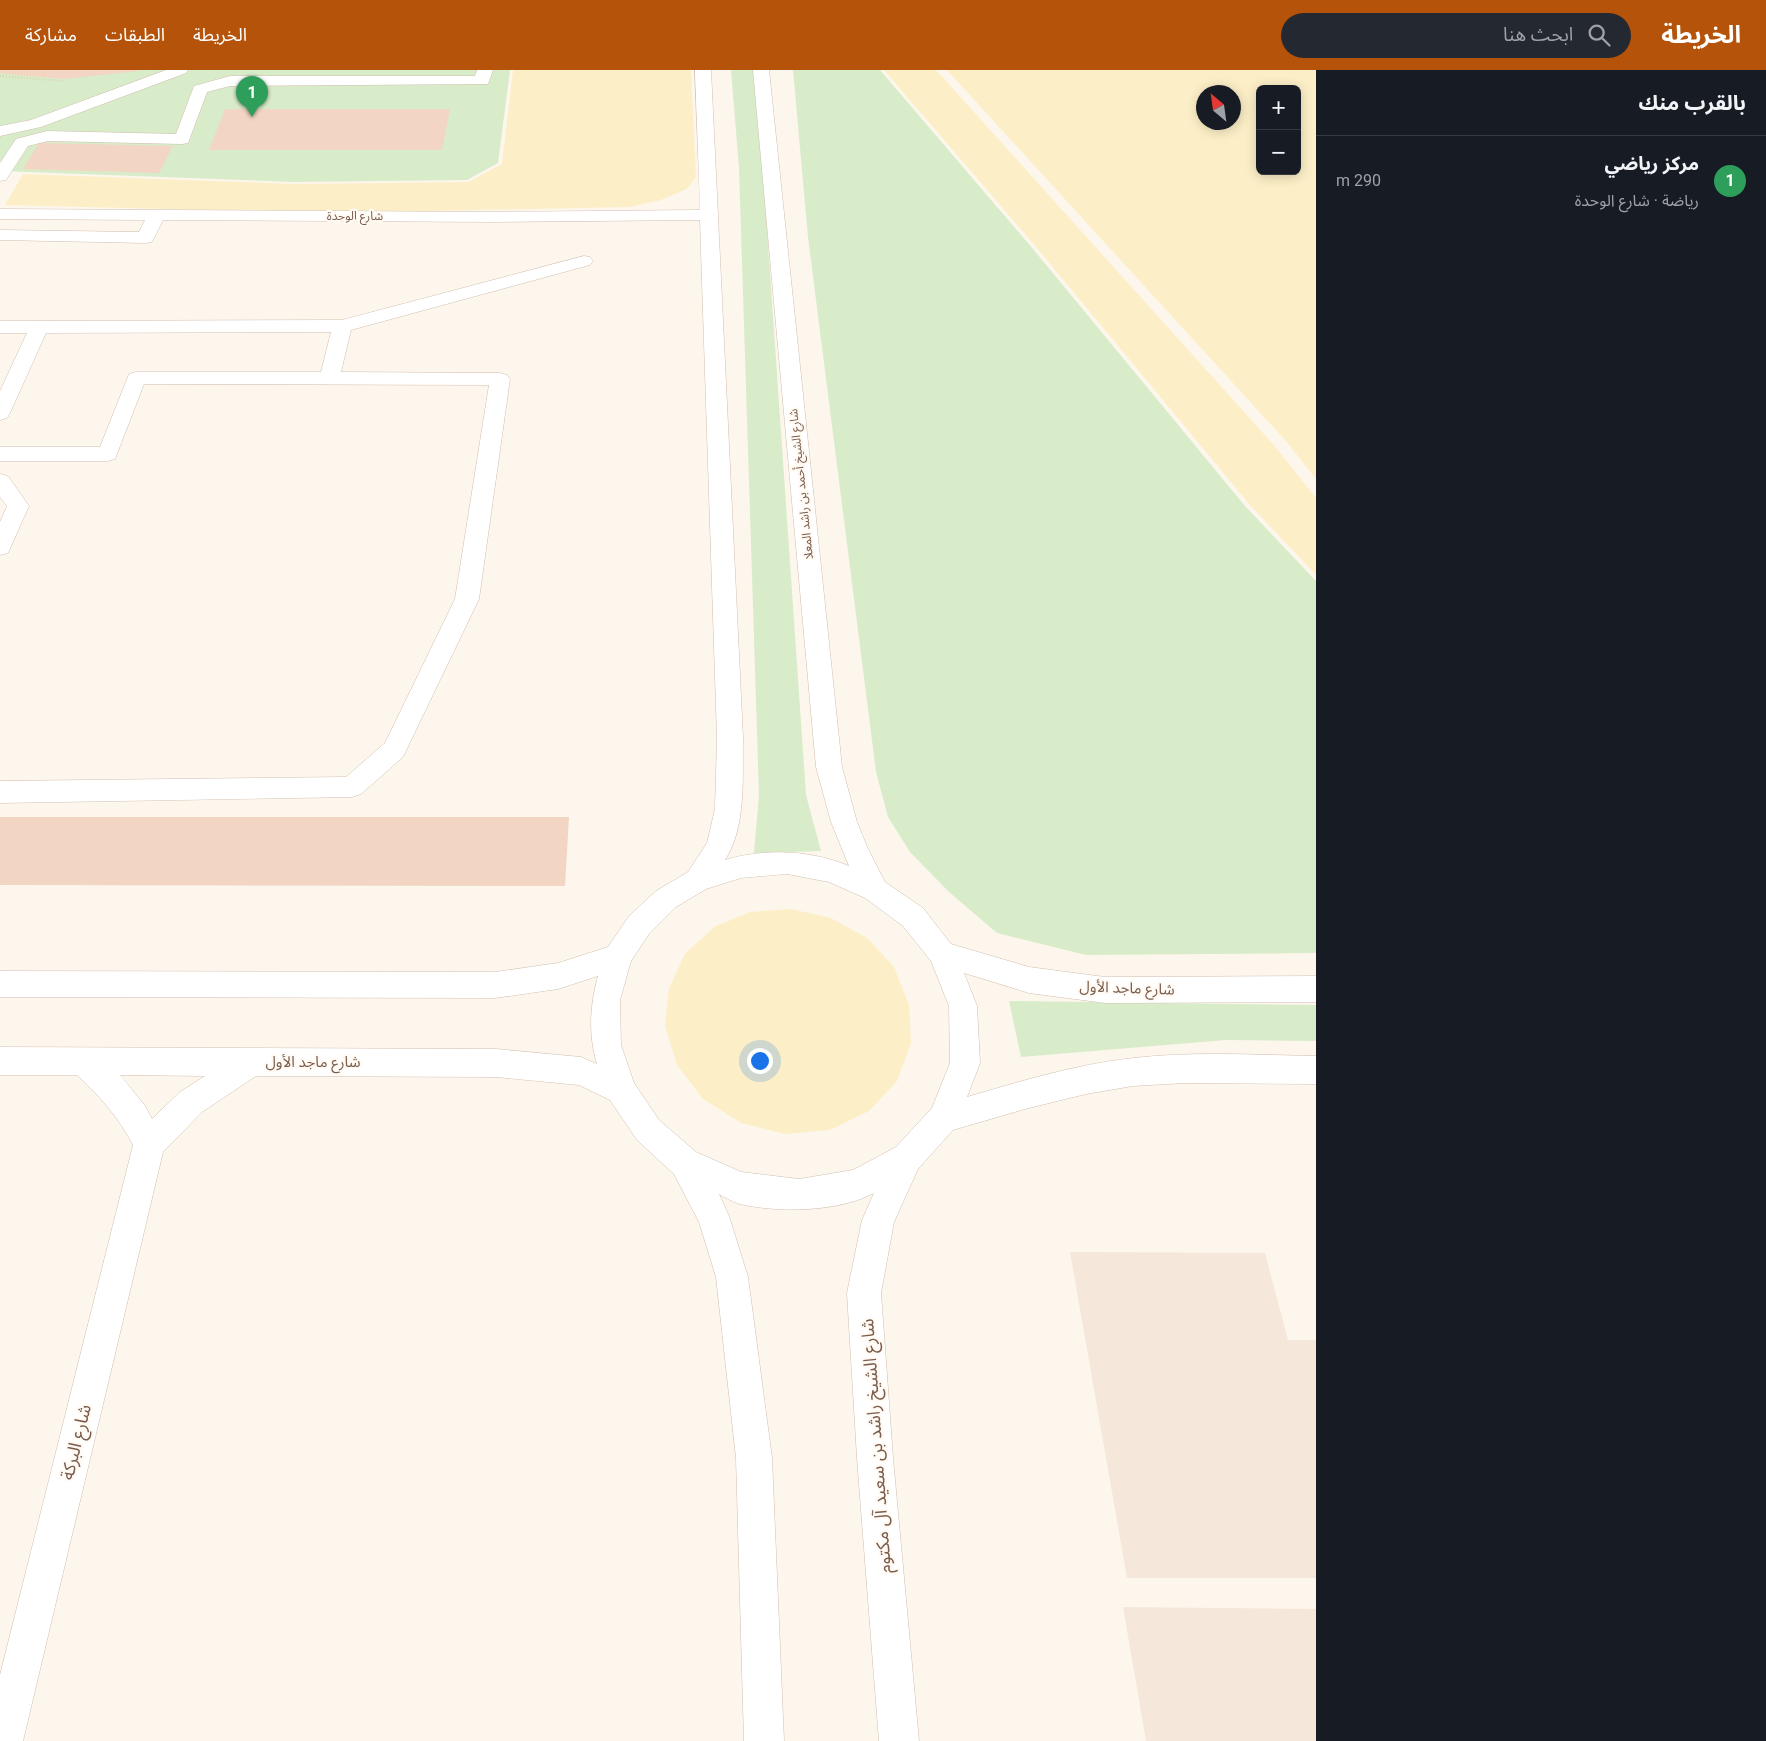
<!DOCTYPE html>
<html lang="ar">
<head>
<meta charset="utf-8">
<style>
  :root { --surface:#171b24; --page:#242831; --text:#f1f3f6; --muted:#9ea1a6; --line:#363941; --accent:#b45309 }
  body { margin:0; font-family:Roboto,"Noto Sans Arabic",sans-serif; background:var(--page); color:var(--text); direction:rtl }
  .controls { position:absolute; right:15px; top:15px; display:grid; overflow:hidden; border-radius:8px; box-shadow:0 2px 12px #0003 }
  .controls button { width:45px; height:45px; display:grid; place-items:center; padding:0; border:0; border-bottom:1px solid var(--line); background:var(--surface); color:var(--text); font:25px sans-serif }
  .compass { position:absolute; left:1196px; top:15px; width:45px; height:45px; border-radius:50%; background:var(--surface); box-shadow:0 2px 12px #0003; rotate:331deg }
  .you { position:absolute; left:759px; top:990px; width:18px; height:18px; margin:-12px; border:4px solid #fff; border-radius:50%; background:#1a73e8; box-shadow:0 0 0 8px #1a73e833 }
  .badge { display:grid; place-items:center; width:32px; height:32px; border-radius:50%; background:var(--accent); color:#fff; font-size:16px; font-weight:700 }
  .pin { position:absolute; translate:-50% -41px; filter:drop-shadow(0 1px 2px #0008) }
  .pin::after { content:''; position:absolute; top:26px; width:18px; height:15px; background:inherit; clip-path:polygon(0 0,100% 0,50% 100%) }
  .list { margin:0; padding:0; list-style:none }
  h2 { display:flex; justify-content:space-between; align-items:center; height:65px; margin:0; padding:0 20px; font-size:21px }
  h2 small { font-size:16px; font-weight:400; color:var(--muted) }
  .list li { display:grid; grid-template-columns:32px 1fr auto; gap:15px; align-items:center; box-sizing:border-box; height:90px; padding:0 20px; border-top:1px solid var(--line) }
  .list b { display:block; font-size:19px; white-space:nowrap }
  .list p { margin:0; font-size:16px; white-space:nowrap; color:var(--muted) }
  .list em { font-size:16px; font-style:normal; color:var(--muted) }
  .icon { flex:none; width:28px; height:28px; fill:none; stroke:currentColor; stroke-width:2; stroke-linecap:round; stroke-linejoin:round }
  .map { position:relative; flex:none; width:1316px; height:1671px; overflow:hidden; direction:ltr }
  header { display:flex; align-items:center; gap:30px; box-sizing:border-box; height:70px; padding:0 25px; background:var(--accent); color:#fff }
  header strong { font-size:24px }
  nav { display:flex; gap:28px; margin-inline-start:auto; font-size:18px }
  .search { width:350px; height:45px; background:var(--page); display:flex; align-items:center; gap:12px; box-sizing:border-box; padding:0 18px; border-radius:28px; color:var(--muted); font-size:19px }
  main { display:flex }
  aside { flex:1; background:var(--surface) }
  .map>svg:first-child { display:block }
  .residential { fill:#f5e8da }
  .green { fill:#d8ecc9 }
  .sand { fill:#fcefc7; fill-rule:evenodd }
  .building { fill:#f3d5c3 }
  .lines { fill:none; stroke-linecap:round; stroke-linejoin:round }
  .minor-casing { stroke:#d1beb0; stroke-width:1 }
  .path { stroke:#d9b8a5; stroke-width:2; stroke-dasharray:0.5 2.5; stroke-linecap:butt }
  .minor { fill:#fff; fill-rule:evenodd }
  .labels { text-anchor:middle; stroke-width:4.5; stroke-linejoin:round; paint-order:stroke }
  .far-street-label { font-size:12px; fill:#7a5c4d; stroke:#fffaf3 }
  .street-label { font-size:15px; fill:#7a5c4d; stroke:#fffaf3 }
  .near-street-label { font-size:18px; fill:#7a5c4d; stroke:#fffaf3 }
</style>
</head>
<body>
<header>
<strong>الخريطة</strong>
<div class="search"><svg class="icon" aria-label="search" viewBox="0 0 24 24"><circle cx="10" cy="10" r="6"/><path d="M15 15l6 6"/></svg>ابحث هنا</div>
<nav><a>الخريطة</a><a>الطبقات</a><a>مشاركة</a></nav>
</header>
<main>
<aside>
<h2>بالقرب منك<small></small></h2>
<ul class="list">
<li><span class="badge" style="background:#2e9e5b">1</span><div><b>مركز رياضي</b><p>رياضة · شارع الوحدة</p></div><em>290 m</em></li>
</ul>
</aside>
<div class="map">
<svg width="1316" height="1671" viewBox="0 0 1316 1671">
  <rect width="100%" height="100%" fill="#fdf6ec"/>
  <!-- residential -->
  <path class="residential" d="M1070,1182L1265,1183L1288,1270H1316V1508H1127Z
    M1123,1537L1316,1539V1671H1146Z"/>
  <!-- green -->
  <path class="green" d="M0,0H510L498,93L467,110L294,112L0,101Z
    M731,0H753L765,130L806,725L821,781L754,783L759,725L739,98Z
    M793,0H880L1033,179L1245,436L1316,511V883L1086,885L997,863L949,822L910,782L888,747L876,702L808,167Z
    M1009,931L1316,935V971L1226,970L1021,987Z"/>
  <!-- sand -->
  <path class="sand" d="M513,0H691L696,107L687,119L661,130L629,137L326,143L5,135L23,104L294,114L468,112L502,94Z
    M884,0H936L1273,374L1316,428V505L1250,435L1037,178Z
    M947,0H1316V409L1286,371ZM1260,19H1297V101H1260ZM1234,22V52H1204V22Z
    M791,839L831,848L867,868L894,897L909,935L911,973L897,1011L869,1041L830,1060L785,1064L741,1053L703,1029L677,995L665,956L669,918L685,884L714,857L750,842Z"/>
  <!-- building -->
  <path class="building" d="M0,0H138V1L65,9L5,4L0,3Z
    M225,39H450L442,80H209Z
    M39,73L173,76L159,103L23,99Z
    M0,747H569L565,816L0,815Z"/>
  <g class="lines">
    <defs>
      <path id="minor" d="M166,0H188L186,3L41,57L0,66V56L31,50Z
        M477,0H493L488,14L230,16L207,22L188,73L182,74L48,71L28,76L6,110L0,111V93L16,69L47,61L176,64L194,16L230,6H475Z
        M695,0H711L743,668C742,707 747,756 725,790C765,778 811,780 849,796L831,752L816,697L753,0H769L842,697L857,752L868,779L885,812L923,838L951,874L1029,897L1105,907L1316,906V932L1105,933L1029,923L964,903L977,936L980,993L967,1027C1022,1011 1077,994 1134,988C1194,981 1255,985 1316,986V1014L1185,1013L1133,1016L1086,1024L1025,1039L953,1060L918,1099L894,1152L881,1223L893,1388L919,1671H879L857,1388L847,1223L862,1150L874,1123C839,1142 779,1143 740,1134C733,1132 726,1128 719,1124L729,1146L748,1207L772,1388L784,1671H744L736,1388L716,1207L699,1152L674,1104L637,1070L610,1030L579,1015L496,1007L256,1006L202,1042L163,1082L23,1671H0V1605L133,1075C119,1048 100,1026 77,1005H0V977L496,979L581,987L597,994C588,964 590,935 598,906L558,919L495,928L0,927V901L495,902L558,893L608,877L629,846L656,821L688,802L707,773L715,739L717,668L700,150L494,152L163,150L152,172L146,173L0,170V160L139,162L145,150L0,149V139L494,142L700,140ZM787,804L829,812L865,828L903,856L931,891L949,936L950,993L932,1038L896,1077L853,1100L799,1109L741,1102L696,1082L659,1050L634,1013L621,975L620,930L631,891L649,864L676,837L706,819L741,808ZM120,1005L205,1006L180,1022L152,1049L145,1036Z
        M584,186L590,187L593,191L590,195L351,260L341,302L500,303L507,305L510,309L479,529L403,687L361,724L352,727L0,733V711L346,707L385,673L455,529L489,315L144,314L115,389L108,391H0V377H100L129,304L136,302H321L331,262L46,263L10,343L7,348L0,350V321L27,263H0V251L342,250Z
        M0,404L8,406L29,436L8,483L0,485V452L7,436L0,427Z"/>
    </defs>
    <!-- minor casing -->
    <use href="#minor" class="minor-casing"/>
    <!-- path -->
    <path class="path" d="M0,6L64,11"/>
    <!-- minor -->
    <use href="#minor" class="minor"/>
  </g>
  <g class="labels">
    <!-- far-street labels -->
    <g class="far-street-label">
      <text x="355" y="150">شارع الوحدة</text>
      <text transform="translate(801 414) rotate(-96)" y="4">شارع الشيخ أحمد بن راشد المعلا</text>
    </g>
    <!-- street labels -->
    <g class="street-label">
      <text transform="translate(1127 918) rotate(2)" y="5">شارع ماجد الأول</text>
      <text x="313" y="997">شارع ماجد الأول</text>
    </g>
    <!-- near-street labels -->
    <g class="near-street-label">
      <text transform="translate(76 1372) rotate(-76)" y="6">شارع البركة</text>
      <text transform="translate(876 1376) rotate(-94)" y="6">شارع الشيخ راشد بن سعيد آل مكتوم</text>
    </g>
  </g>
</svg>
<div class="controls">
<button>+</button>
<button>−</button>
</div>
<svg class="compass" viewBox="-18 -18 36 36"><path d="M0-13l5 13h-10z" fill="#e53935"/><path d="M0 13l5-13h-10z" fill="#9ea1a6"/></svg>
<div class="you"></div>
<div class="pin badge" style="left:252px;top:47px;background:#2e9e5b">1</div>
</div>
</main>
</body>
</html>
